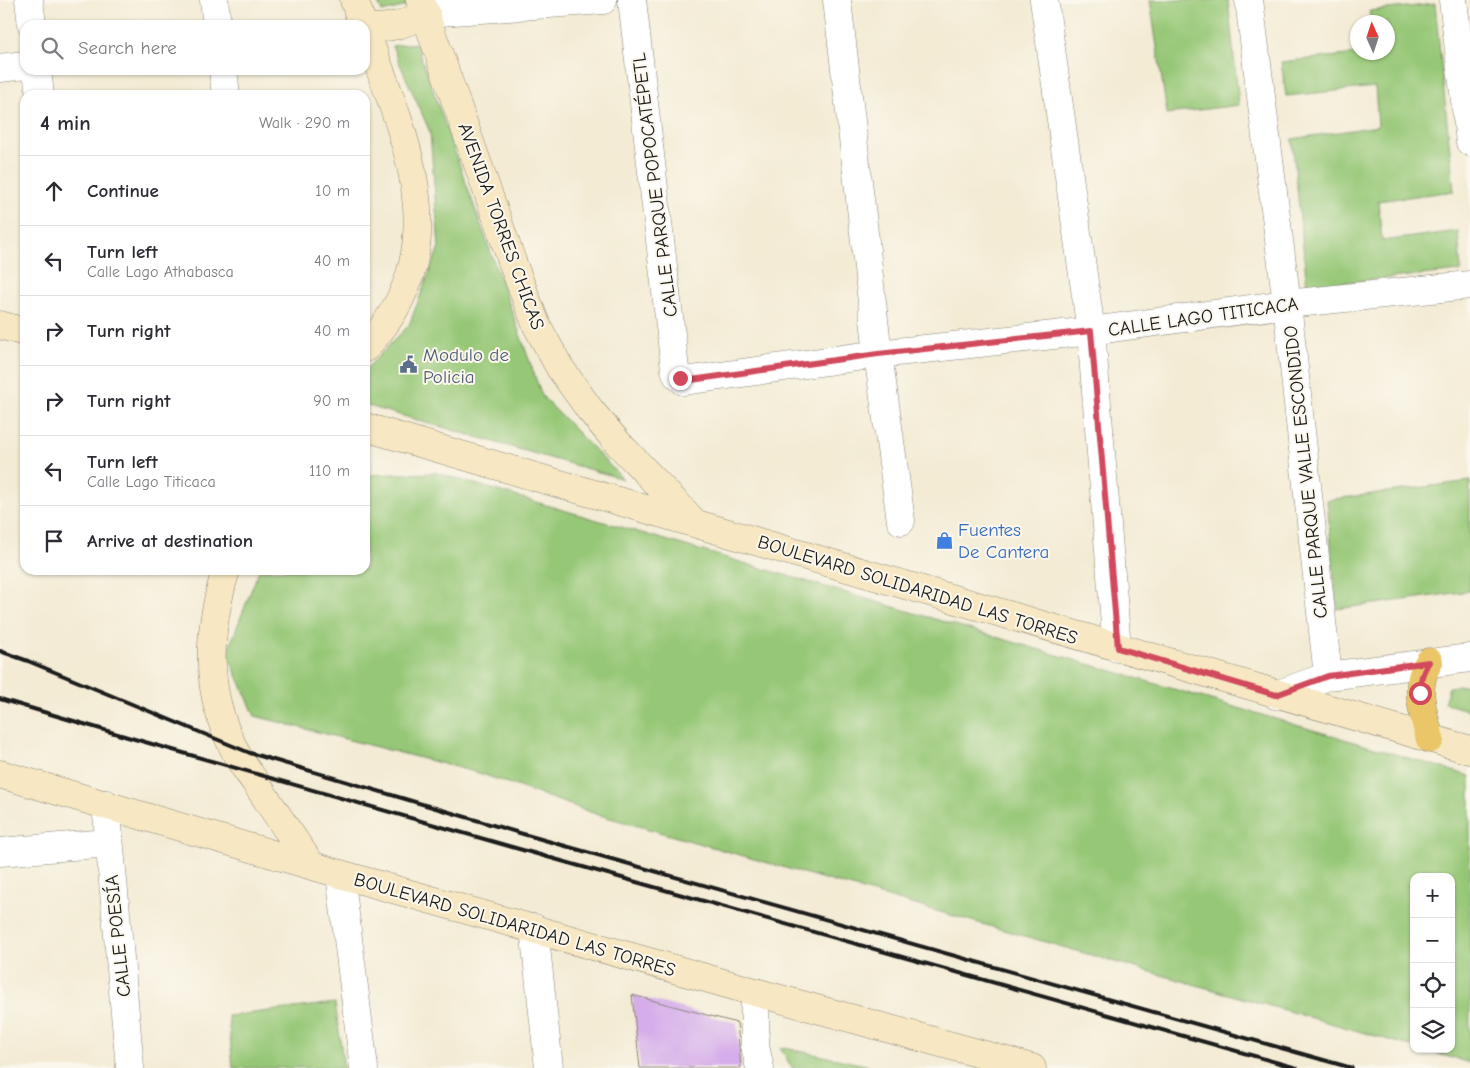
<!DOCTYPE html>
<html lang="en">
<head>
<meta charset="utf-8">
<style>
  :root { --surface:#fff; --page:#f7f7f7; --text:#2b2b33; --muted:#7c7c81; --line:#e1e1e2 }
  body { margin:0; font-family:"Comic Neue",sans-serif; background:var(--page); color:var(--text) }
  .controls { position:absolute; right:15px; bottom:15px; display:grid; overflow:hidden; border-radius:10px; box-shadow:0 1px 4px #0004 }
  .controls button { width:45px; height:45px; display:grid; place-items:center; padding:0; border:0; border-bottom:1px solid var(--line); background:var(--surface); color:var(--text); font:25px sans-serif }
  .compass { position:absolute; left:1350px; top:15px; width:45px; height:45px; border-radius:50%; background:var(--surface); box-shadow:0 1px 4px #0004; rotate:357deg }
  .stop { position:absolute; width:15px; height:15px; margin:-11px; border:4px solid #d1495b; border-radius:50%; background:#fff }
  .stop.end { background:#d1495b; border-color:#fff; box-shadow:0 1px 5px #0008 }
  .list { margin:0; padding:0; list-style:none }
  h2 { display:flex; justify-content:space-between; align-items:center; height:65px; margin:0; padding:0 20px; font-size:21px }
  h2 small { font-size:16px; font-weight:400; color:var(--muted) }
  .list li { display:grid; grid-template-columns:32px 1fr auto; gap:15px; align-items:center; box-sizing:border-box; height:70px; padding:0 20px; border-top:1px solid var(--line) }
  .list b { display:block; font-size:19px; white-space:nowrap }
  .list p { margin:0; font-size:16px; white-space:nowrap; color:var(--muted) }
  .list em { font-size:16px; font-style:normal; color:var(--muted) }
  .icon { flex:none; width:28px; height:28px; fill:none; stroke:currentColor; stroke-width:2; stroke-linecap:round; stroke-linejoin:round }
  .map { position:relative; flex:none; width:1470px; height:1068px; overflow:hidden }
  .search { position:absolute; background:var(--surface); box-shadow:0 1px 4px #0004; left:20px; top:20px; width:350px; height:55px; display:flex; align-items:center; gap:12px; box-sizing:border-box; padding:0 18px; border-radius:15px; color:var(--muted); font-size:19px }
  .panel { position:absolute; background:var(--surface); box-shadow:0 1px 4px #0004; left:20px; top:90px; width:350px; height:485px; border-radius:15px }
  .map>svg:first-child { display:block }
  .green { fill:#96c776; stroke:#597249 }
  .building { fill:#d5adea }
  .lines { fill:none; stroke-linecap:round; stroke-linejoin:round }
  .street-casing { stroke:#888478; stroke-width:29 }
  .secondary-casing { stroke:#888478; stroke-width:29 }
  .primary-casing { stroke:#888478; stroke-width:29 }
  .street { stroke:#fff; stroke-width:28 }
  .secondary { stroke:#f7e8c3; stroke-width:28 }
  .primary { stroke:#eac669; stroke-width:28 }
  .rail { stroke:#1c1c1c; stroke-width:4 }
  .route { stroke:#d1495b; stroke-width:6 }
  .labels { text-anchor:middle; stroke-width:4; stroke-linejoin:round; paint-order:stroke }
  .street-label { font-size:19px; fill:#1c1c1c; stroke:#fbf7ec }
  .service-label { font-size:19px; fill:#4e5e75; stroke:#fbf7ec; text-anchor:start }
  .shop-label { font-size:19px; fill:#366cbe; stroke:#fbf7ec; text-anchor:start }
</style>
</head>
<body>
<div class="map">
<svg width="1470" height="1068" viewBox="0 0 1470 1068">
  <rect width="100%" height="100%" fill="#fbf7ec"/>
  <filter id="ink" filterUnits="userSpaceOnUse"><feTurbulence type="fractalNoise" baseFrequency=".02" numOctaves="2"/><feDisplacementMap in="SourceGraphic" scale="10" xChannelSelector="R" yChannelSelector="G"/><feConvolveMatrix kernelMatrix="1 2 1 2 8 2 1 2 1" color-interpolation-filters="sRGB"/></filter>
  <filter id="wash" filterUnits="userSpaceOnUse"><feTurbulence type="fractalNoise" baseFrequency=".0096" numOctaves="4" result="noise"/><feDisplacementMap in="SourceGraphic" scale="20" xChannelSelector="R" yChannelSelector="G"/><feGaussianBlur stdDeviation="1.12" result="paint"/><feColorMatrix in="noise" values="0 0 0 0 0 0 0 0 0 0 0 0 0 0 0 0 0 1.4 0 .05"/><feComposite in="paint" operator="in"/></filter>
  <g filter="url(#wash)">
    <rect width="100%" height="100%" fill="#f3ebd4"/>
    <!-- green -->
    <path class="green" d="M377,0H405L407,6L382,12Z
      M1150,0H1228L1239,105L1167,114Z
      M1435,4L1454,191L1378,201L1382,241L1458,231L1461,271L1307,286L1292,139L1378,126L1375,87L1286,96L1281,62L1366,53L1388,52V22H1371L1369,11Z
      M416,43L542,396L623,479L365,405V370L409,325L439,247L430,132L392,46Z
      M437,473L1470,776V1063L1421,1049H1451V877H1414V1047L596,814L479,773L255,716L227,653L259,570H365V475Z
      M1470,481V591L1337,609L1327,500Z
      M1470,685V711L1444,703L1449,687Z
      M335,1003L344,1068H233L228,1016Z
      M780,1047L880,1068H792Z"/>
    <g id="blocks">
      <!-- building -->
      <path class="building" d="M632,995L737,1023L741,1068H640Z"/>
    </g>
  </g>
  <g filter="url(#ink)">
    <use href="#blocks" fill-opacity="0" stroke="#888478" stroke-width="1"/>
    <g class="lines">
      <defs>
        <path id="street" d="M29,0L32,25
          M214,0L217,25
          M632,0L675,369L677,375L684,381L878,354L1091,331L1287,304L1470,285
          M837,0L878,354L901,521
          M1044,0L1091,331L1117,648
          M1249,0L1287,304L1328,676
          M1453,0L1470,142
          M426,13L603,0
          M0,68L25,65
          M37,70L40,95
          M223,70L226,95
          M1276,695L1328,676L1470,658
          M106,804L130,1068
          M0,852L108,843
          M340,874L364,1068
          M534,928L549,1068
          M755,992V1046L760,1068"/>
        <path id="secondary" d="M354,0L363,25
          M420,0L513,264L536,324L560,368L590,410L618,443L694,522
          M365,27C388,30 405,24 426,13
          M365,30C405,138 460,250 365,348
          M0,325L25,332
          M365,427L1470,750
          M226,570C207,632 204,692 235,751C240,762 249,773 256,783C274,811 293,838 311,865
          M0,774L340,874L755,992L1032,1068"/>
        <path id="primary" d="M1429,662C1413,686 1423,712 1430,739"/>
      </defs>
      <!-- street casing -->
      <use href="#street" class="street-casing"/>
      <!-- secondary casing -->
      <use href="#secondary" class="secondary-casing"/>
      <!-- primary casing -->
      <use href="#primary" class="primary-casing"/>
      <!-- street -->
      <use href="#street" class="street"/>
      <!-- secondary -->
      <use href="#secondary" class="secondary"/>
      <!-- primary -->
      <use href="#primary" class="primary"/>
      <!-- rail -->
      <path class="rail" d="M0,651L28,661L250,753L523,834L1352,1068
        M0,699L131,738L519,849L1297,1068"/>
    </g>
  </g>
  <g class="lines" filter="url(#ink)">
    <!-- route -->
    <path class="route" d="M680,378L684,381L878,354L1091,331L1118,648L1276,695L1328,676L1429,662C1422,673 1420,680 1420,693"/>
  </g>
  <!-- icons -->
  <defs>
    <symbol id="civic-bare" viewBox="-9 -9 18 18"><path d="M-.6-6.5H3V-4.5H.6V-3L4-1V1h2V6H-6V1h2V-1L-.6-3ZM-1.2 2.5V6h2.4V2.5Z" fill="#5c6f8a" stroke="#fbf7ec" stroke-width="2.5" paint-order="stroke"/></symbol>
    <symbol id="shop-bare" viewBox="-9 -9 18 18"><path d="M-5-2.5h2.3a2.7 3.5 0 0 1 5.4 0H5L5.5 6h-11ZM-1.5-2.5h3a1.5 2.3 0 0 0-3 0Z" fill="#3f7fe0" stroke="#fbf7ec" stroke-width="2.5" paint-order="stroke"/></symbol>
  </defs>
  <g fill-rule="evenodd">
    <use href="#civic-bare" x="396" y="352" width="25" height="25"/>
    <use href="#shop-bare" x="932" y="528" width="25" height="25"/>
  </g>
  <g class="labels">
    <!-- street labels -->
    <g class="street-label">
      <text transform="translate(654 185) rotate(-97)" y="7">CALLE PARQUE POPOCATÉPETL</text>
      <text transform="translate(502 226) rotate(70)" y="7">AVENIDA TORRES CHICAS</text>
      <text transform="translate(1203 316) rotate(-8)" y="7">CALLE LAGO TITICACA</text>
      <text transform="translate(1305 472) rotate(-96)" y="7">CALLE PARQUE VALLE ESCONDIDO</text>
      <text transform="translate(918 589) rotate(17)" y="7">BOULEVARD SOLIDARIDAD LAS TORRES</text>
      <text transform="translate(515 924) rotate(16)" y="7">BOULEVARD SOLIDARIDAD LAS TORRES</text>
      <text transform="translate(117 936) rotate(-96)" y="7">CALLE POESÍA</text>
    </g>
    <!-- service labels -->
    <g class="service-label">
      <text x="423" y="361">Modulo de<tspan x="423" dy="22">Policia</tspan></text>
    </g>
    <!-- shop labels -->
    <g class="shop-label">
      <text x="958" y="536">Fuentes<tspan x="958" dy="22">De Cantera</tspan></text>
    </g>
  </g>
</svg>
<div class="controls">
<button>+</button>
<button>−</button>
<button><svg class="icon" aria-label="locate" viewBox="0 0 24 24"><circle cx="12" cy="12" r="6"/><path d="M12 2v4M12 18v4M2 12h4M18 12h4"/></svg></button>
<button><svg class="icon" aria-label="layers" viewBox="0 0 24 24"><path d="M12 4l9 5-9 5-9-5zM3 14l9 5 9-5"/></svg></button>
</div>
<svg class="compass" viewBox="-18 -18 36 36"><path d="M0-13l5 13h-10z" fill="#e53935"/><path d="M0 13l5-13h-10z" fill="#7c7c81"/></svg>
<div class="stop" style="left:1420px;top:693px"></div>
<div class="stop end" style="left:680px;top:378px"></div>
<div class="search"><svg class="icon" aria-label="search" viewBox="0 0 24 24"><circle cx="10" cy="10" r="6"/><path d="M15 15l6 6"/></svg>Search here</div>
<section class="panel">
<h2>4 min<small>Walk · 290 m</small></h2>
<ul class="list">
<li><svg class="icon" aria-label="ahead" viewBox="0 0 24 24"><path d="M12 20V5M6 11l6-6 6 6"/></svg><div><b>Continue</b></div><em>10 m</em></li>
<li><svg class="icon" aria-label="left" viewBox="0 0 24 24"><path d="M17 20v-9H6M10 6l-5 5 5 5"/></svg><div><b>Turn left</b><p>Calle Lago Athabasca</p></div><em>40 m</em></li>
<li><svg class="icon" aria-label="right" viewBox="0 0 24 24"><path d="M7 20v-9h11M14 6l5 5-5 5"/></svg><div><b>Turn right</b></div><em>40 m</em></li>
<li><svg class="icon" aria-label="right" viewBox="0 0 24 24"><path d="M7 20v-9h11M14 6l5 5-5 5"/></svg><div><b>Turn right</b></div><em>90 m</em></li>
<li><svg class="icon" aria-label="left" viewBox="0 0 24 24"><path d="M17 20v-9H6M10 6l-5 5 5 5"/></svg><div><b>Turn left</b><p>Calle Lago Titicaca</p></div><em>110 m</em></li>
<li><svg class="icon" aria-label="arrive" viewBox="0 0 24 24"><path d="M6 21V4h12l-3 4 3 4H6"/></svg><div><b>Arrive at destination</b></div></li>
</ul>
</section>
</div>
</body>
</html>
